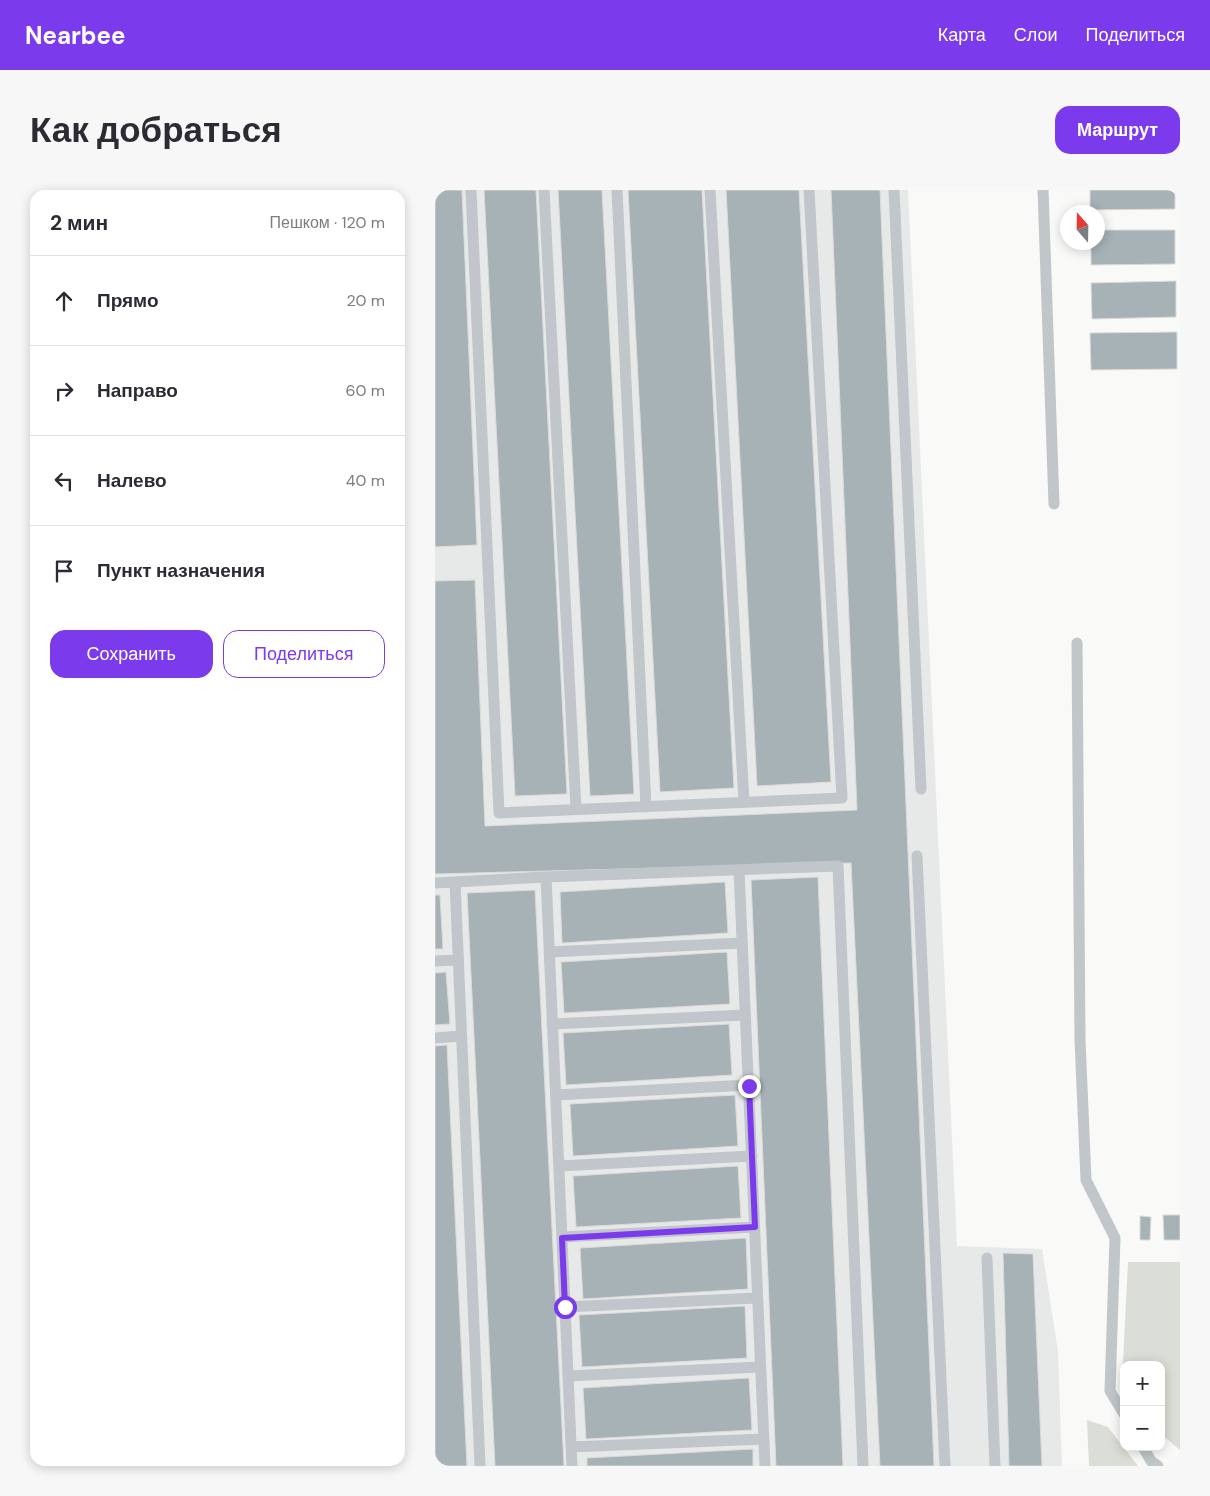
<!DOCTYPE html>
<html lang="ru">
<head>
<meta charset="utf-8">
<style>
  :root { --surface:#fff; --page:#f7f7f7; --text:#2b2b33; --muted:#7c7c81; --line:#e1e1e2; --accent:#7c3aed }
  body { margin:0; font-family:"DM Sans",sans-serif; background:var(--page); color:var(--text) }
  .controls { position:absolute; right:15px; bottom:15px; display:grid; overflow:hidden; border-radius:10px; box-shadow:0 2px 12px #0003 }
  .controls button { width:45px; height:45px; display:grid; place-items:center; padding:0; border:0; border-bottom:1px solid var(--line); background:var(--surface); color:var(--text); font:25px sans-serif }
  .compass { position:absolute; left:625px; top:15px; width:45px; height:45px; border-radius:50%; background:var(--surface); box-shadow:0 2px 12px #0003; rotate:340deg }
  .stop { position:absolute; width:15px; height:15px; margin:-11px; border:4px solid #7c3aed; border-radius:50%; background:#fff }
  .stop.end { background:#7c3aed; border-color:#fff; box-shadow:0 1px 5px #0008 }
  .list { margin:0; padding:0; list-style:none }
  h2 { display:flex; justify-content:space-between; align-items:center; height:65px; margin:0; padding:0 20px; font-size:21px }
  h2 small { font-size:16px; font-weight:400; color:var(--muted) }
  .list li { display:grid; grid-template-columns:32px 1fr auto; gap:15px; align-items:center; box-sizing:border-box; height:90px; padding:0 20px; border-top:1px solid var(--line) }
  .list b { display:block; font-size:19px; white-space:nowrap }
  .list em { font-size:16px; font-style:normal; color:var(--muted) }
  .actions { display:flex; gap:10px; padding:15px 20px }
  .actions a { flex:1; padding:11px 0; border:1px solid var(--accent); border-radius:15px; text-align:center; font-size:18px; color:var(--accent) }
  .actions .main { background:var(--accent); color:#fff }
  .icon { flex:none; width:28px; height:28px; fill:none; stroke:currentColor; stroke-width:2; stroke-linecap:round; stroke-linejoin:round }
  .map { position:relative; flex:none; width:745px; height:1276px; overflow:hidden; border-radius:15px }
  header { display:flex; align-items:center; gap:30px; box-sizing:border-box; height:70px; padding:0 25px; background:var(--accent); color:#fff }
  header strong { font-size:24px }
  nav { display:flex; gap:28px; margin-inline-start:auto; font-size:18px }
  .intro { display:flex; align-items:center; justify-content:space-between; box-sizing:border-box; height:120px; padding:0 30px }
  h1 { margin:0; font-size:35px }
  .button { padding:12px 22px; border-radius:15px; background:var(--accent); color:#fff; font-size:18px; font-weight:700 }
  main { display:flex; gap:30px; padding:0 30px }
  aside { flex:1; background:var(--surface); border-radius:15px; box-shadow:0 2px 12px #0003 }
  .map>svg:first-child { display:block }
  .built { fill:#e7e9e8 }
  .green { fill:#daded6 }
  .building { fill:#a7b2b6; stroke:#dbdbd9 }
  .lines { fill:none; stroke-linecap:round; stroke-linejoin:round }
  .service { stroke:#c0c6c9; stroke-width:11 }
  .route { stroke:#7c3aed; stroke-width:6 }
</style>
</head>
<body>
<header>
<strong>Nearbee</strong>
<nav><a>Карта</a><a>Слои</a><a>Поделиться</a></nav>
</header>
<div class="intro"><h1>Как добраться</h1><a class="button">Маршрут</a></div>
<main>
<aside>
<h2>2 мин<small>Пешком · 120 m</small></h2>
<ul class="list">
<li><svg class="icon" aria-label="ahead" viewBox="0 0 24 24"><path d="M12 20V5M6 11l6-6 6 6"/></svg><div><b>Прямо</b></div><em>20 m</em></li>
<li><svg class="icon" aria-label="right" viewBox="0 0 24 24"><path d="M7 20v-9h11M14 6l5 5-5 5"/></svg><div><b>Направо</b></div><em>60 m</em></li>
<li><svg class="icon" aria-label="left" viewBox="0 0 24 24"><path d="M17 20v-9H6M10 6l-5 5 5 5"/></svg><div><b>Налево</b></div><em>40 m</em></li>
<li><svg class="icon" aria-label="arrive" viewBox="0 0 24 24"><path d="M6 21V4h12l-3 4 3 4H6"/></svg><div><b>Пункт назначения</b></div></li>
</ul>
<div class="actions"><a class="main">Сохранить</a><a>Поделиться</a></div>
</aside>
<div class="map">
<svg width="745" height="1276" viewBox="0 0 745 1276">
  <rect width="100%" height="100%" fill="#f9f9f7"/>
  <!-- built -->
  <path class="built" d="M0,0H473L522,1056L607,1059L623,1161L627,1276H0Z"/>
  <!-- green -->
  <path class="green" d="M693,1072H745V1260L726,1244V1175H689V1195L687,1193Z
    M652,1230L673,1237L703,1276H654Z"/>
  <!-- building -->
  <path class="building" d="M0,0H27L42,355L0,357Z
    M49,0H101L132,604L80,606Z
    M123,0H167L199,604L155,606Z
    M193,0H267L299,598L225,602Z
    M291,0H364L396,592L322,596Z
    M396,0H445L499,1276H445L416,673L0,684V391L40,390L50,636L422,620Z
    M655,0H740V19L655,20Z
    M662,40H740V74L656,75V52H662Z
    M741,91V127L657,129L656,93Z
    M742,142V179L656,180L655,143Z
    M383,687L408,1276H341L316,690Z
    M290,692L293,743L127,753L125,702Z
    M100,700L129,1276H60L32,703Z
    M0,705H5L8,759H0Z
    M292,762L295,814L129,823L126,772Z
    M11,782L15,834L0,835V783Z
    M294,834L297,885L131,895L128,843Z
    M12,855L32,1276H0V856Z
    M300,905L303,956L138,966L135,914Z
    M303,976L306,1028L141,1037L138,986Z
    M728,1025H745V1050H729Z
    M705,1026L716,1027L715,1050H705Z
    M311,1048L313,1099L148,1109L145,1058Z
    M568,1063L598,1064L607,1276H574Z
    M310,1116L312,1168L147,1177L144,1125Z
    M314,1188L317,1240L151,1249L148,1198Z
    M318,1259V1276H152V1268Z"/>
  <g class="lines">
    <!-- service -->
    <path class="service" d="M36,0L64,623L407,608L374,0
      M109,0L141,619
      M182,0L211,617
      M275,0L309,612
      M459,0L486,599
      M608,0L619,314
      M642,453L645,850L651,990L680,1048L675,1201L689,1224
      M482,666L510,1276
      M304,680L330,1276
      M20,692L45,1276
      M0,693L111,687
      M114,762L307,753
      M0,771L23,770
      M117,834L310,825
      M0,848L26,846
      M121,905L314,895
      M124,976L317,966
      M127,1047L319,1037
      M552,1068L560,1276
      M130,1117L322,1108
      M133,1186L325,1177
      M136,1257L328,1249
      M708,1257L716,1271L723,1276
      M137,1276L111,687L403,676L428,1276"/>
  </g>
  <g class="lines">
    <!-- route -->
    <path class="route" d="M130,1117L127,1048L320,1037L314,896"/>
  </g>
</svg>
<div class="controls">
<button>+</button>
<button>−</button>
</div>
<svg class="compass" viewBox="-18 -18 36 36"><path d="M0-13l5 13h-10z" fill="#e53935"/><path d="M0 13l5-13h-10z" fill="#7c7c81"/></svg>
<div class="stop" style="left:130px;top:1117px"></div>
<div class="stop end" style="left:314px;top:896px"></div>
</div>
</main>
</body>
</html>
